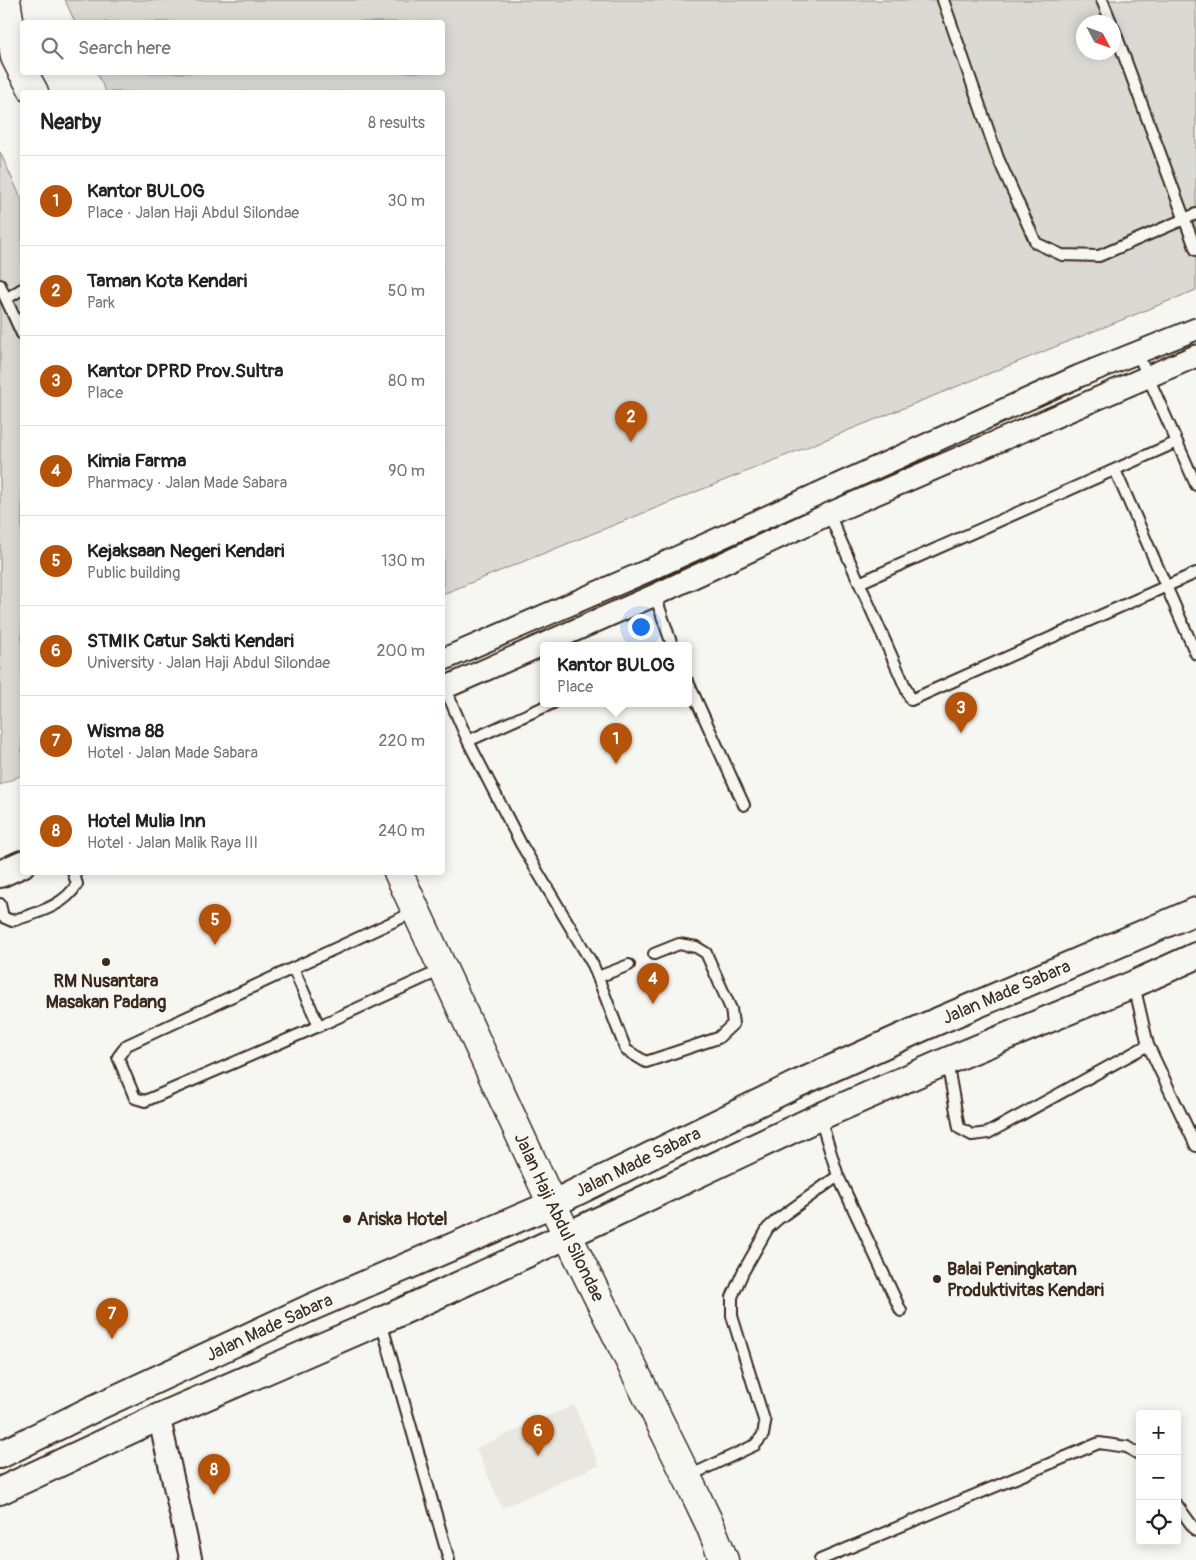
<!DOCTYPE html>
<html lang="en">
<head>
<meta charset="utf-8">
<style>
  :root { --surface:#fff; --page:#f2f2f2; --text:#222; --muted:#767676; --line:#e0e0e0; --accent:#b45309 }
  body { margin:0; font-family:Pangolin,sans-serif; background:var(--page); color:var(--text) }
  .controls { position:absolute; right:15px; bottom:15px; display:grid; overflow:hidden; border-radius:5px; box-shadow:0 2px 12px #0003 }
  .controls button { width:45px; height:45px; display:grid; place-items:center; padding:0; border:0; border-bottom:1px solid var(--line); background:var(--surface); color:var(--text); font:25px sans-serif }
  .compass { position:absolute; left:1076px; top:15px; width:45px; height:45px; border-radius:50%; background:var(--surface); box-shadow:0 2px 12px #0003; rotate:131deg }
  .you { position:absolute; left:640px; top:626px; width:18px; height:18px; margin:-12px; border:4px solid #fff; border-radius:50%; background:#1a73e8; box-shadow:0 0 0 8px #1a73e833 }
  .badge { display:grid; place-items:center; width:32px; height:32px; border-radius:50%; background:var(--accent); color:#fff; font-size:16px; font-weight:700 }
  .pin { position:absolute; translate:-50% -41px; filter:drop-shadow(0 1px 2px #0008) }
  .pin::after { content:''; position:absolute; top:26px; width:18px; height:15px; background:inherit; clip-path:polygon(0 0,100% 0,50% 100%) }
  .popup { position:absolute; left:540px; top:642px; width:152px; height:65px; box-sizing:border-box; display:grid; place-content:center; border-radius:5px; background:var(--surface); filter:drop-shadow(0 1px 4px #0005); font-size:16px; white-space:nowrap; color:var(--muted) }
  .popup b { font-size:19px; color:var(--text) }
  .popup::after { content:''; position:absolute; left:50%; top:100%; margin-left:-10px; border:10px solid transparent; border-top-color:var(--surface) }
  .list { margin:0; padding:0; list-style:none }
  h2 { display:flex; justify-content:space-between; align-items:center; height:65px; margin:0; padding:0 20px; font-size:21px }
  h2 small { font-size:16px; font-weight:400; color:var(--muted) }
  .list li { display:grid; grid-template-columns:32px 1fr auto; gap:15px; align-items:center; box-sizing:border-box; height:90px; padding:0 20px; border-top:1px solid var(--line) }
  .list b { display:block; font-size:19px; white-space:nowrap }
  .list p { margin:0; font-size:16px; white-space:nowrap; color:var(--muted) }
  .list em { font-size:16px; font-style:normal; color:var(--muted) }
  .icon { flex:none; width:28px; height:28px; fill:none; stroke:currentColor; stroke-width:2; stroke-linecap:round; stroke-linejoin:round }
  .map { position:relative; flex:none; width:1196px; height:1560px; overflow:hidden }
  .search { position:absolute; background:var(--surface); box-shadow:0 2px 12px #0003; left:20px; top:20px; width:425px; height:55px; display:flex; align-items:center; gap:12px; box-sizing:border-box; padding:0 18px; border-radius:5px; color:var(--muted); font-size:19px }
  .panel { position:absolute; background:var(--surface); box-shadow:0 2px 12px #0003; left:20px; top:90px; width:425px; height:785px; border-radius:5px }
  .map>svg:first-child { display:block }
  .built { fill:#e8e7e2 }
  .green { fill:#dad9d3; stroke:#8a8278; fill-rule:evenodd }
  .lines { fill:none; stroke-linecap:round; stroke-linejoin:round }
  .service-casing { stroke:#3b2a1e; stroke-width:14 }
  .minor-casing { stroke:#3b2a1e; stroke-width:25 }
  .tertiary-casing { stroke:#3b2a1e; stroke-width:30 }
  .trunk-casing { stroke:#3b2a1e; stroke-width:31 }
  .service { stroke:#f6f6f2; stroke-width:10 }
  .minor { stroke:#f6f6f2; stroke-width:21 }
  .tertiary { stroke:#f6f6f2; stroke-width:26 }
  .trunk { stroke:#f6f6f2; stroke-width:28 }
  .poi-dot { fill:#3b2a1e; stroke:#f6f6f2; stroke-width:2 }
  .labels { text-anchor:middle; stroke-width:5; stroke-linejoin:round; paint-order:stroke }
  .poi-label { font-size:18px; font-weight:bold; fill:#3b2a1e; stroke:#f6f6f2; text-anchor:start }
  .street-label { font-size:18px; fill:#3b2a1e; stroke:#f6f6f2 }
</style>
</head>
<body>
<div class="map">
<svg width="1196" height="1560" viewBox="0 0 1196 1560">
  <rect width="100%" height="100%" fill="#f6f6f2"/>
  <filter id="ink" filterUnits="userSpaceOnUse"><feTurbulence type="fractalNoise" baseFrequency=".02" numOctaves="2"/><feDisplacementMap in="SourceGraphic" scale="10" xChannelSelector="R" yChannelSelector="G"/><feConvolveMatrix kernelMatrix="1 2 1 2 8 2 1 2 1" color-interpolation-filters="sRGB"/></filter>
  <g filter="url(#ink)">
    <!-- built -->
    <path class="built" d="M574,1405L599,1465L502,1508L476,1448Z"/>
    <!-- green -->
    <path class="green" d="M65,0H1196V290L443,594L442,92H106L97,73L442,72V22H75ZM1084,22H1114V52H1084Z
      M0,152L22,200V775L0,785Z"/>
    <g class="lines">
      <defs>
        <path id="service" d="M943,0L998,158L1036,243L1062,255L1099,256L1196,214
          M1102,0L1111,22
          M1114,29L1196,250
          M0,285L6,299
          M22,289L6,299L22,334
          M1137,352L1196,485
          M1115,470L1196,654
          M829,514L911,700L1196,573
          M859,583L1177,442
          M655,595L672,645
          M688,682L744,805
          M445,688L468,741L521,844L593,965L626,1050L646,1062L718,1038L733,1024L731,1009L706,953L696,947L679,944L654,954
          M468,741L553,703
          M0,904L3,917L12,921C35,913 64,907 77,884L73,872
          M414,912L127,1045L118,1057L135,1098L145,1101L319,1026L441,970
          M293,968L319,1026
          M598,977L629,965
          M1148,1045L1196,1146
          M947,1061L959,1128L972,1135L988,1133L1148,1045L1134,985
          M838,1176L901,1311
          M381,1322L449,1560
          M689,1476L755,1445L763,1435L765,1423L732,1316V1297L743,1272L768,1228L778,1219L838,1176L820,1118
          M1177,1505L1196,1531
          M820,1560L1099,1443L1127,1447L1140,1455"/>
        <path id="minor" d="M442,660L647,571L1079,376L1196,329
          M442,689L655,595L829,514L1196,356
          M159,1417L191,1560"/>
        <g id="tertiary">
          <path d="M0,874L22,864"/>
          <path id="s1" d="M0,1455L93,1409L312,1307L552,1204L795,1085L924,1027L1196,911"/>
          <path d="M0,1491L159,1417L381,1321L568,1235L819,1117L947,1061L1134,984L1196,956"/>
        </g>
        <g id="trunk">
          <path d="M6,0L15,57L22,71"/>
          <path d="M23,72L34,92"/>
          <path id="s2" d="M398,872L552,1204L687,1477L710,1525L724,1560"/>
        </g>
      </defs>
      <!-- service casing -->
      <use href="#service" class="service-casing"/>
      <!-- minor casing -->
      <use href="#minor" class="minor-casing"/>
      <!-- tertiary casing -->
      <use href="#tertiary" class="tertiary-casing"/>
      <!-- trunk casing -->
      <use href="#trunk" class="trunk-casing"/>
      <!-- service -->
      <use href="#service" class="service"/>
      <!-- minor -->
      <use href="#minor" class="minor"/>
      <!-- tertiary -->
      <use href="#tertiary" class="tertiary"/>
      <!-- trunk -->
      <use href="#trunk" class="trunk"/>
    </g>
  </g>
  <!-- markers -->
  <g class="poi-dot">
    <circle cx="106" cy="962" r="5"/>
    <circle cx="347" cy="1219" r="5"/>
    <circle cx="937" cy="1279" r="5"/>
  </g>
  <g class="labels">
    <!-- poi labels -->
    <g class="poi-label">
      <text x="106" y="987" text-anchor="middle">RM Nusantara<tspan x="106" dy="21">Masakan Padang</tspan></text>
      <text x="357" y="1225">Ariska Hotel</text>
      <text x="947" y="1275">Balai Peningkatan<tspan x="947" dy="21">Produktivitas Kendari</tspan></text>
    </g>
    <!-- street labels -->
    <g class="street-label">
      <text dy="6" stroke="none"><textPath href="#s1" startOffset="1108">Jalan Made Sabara</textPath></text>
      <text dy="6" stroke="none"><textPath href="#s1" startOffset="702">Jalan Made Sabara</textPath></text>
      <text dy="6" stroke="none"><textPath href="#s2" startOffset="381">Jalan Haji Abdul Silondae</textPath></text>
      <text dy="6" stroke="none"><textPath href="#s1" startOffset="298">Jalan Made Sabara</textPath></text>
    </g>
  </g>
</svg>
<div class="controls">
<button>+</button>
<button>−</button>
<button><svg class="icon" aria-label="locate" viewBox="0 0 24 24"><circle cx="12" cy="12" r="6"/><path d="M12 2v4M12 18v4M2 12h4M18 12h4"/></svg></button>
</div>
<svg class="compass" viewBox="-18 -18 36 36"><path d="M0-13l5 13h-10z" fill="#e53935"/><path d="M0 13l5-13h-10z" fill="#767676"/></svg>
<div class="you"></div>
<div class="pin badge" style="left:616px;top:764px">1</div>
<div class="popup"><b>Kantor BULOG</b>Place</div>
<div class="pin badge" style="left:631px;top:442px">2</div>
<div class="pin badge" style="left:961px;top:733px">3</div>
<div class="pin badge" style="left:653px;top:1004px">4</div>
<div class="pin badge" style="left:215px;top:945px">5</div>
<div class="pin badge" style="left:538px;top:1456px">6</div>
<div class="pin badge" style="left:112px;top:1339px">7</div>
<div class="pin badge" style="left:214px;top:1495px">8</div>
<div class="search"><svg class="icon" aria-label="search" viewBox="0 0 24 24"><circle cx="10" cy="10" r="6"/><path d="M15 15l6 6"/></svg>Search here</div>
<section class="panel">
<h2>Nearby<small>8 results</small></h2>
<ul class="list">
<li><span class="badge">1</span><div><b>Kantor BULOG</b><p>Place · Jalan Haji Abdul Silondae</p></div><em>30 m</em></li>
<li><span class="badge">2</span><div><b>Taman Kota Kendari</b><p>Park</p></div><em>50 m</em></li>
<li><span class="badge">3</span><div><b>Kantor DPRD Prov.Sultra</b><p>Place</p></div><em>80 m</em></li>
<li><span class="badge">4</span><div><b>Kimia Farma</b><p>Pharmacy · Jalan Made Sabara</p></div><em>90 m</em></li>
<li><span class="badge">5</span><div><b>Kejaksaan Negeri Kendari</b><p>Public building</p></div><em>130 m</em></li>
<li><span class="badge">6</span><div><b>STMIK Catur Sakti Kendari</b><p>University · Jalan Haji Abdul Silondae</p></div><em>200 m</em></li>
<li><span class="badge">7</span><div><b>Wisma 88</b><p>Hotel · Jalan Made Sabara</p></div><em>220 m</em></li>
<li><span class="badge">8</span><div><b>Hotel Mulia Inn</b><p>Hotel · Jalan Malik Raya III</p></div><em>240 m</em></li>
</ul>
</section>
</div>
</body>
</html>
